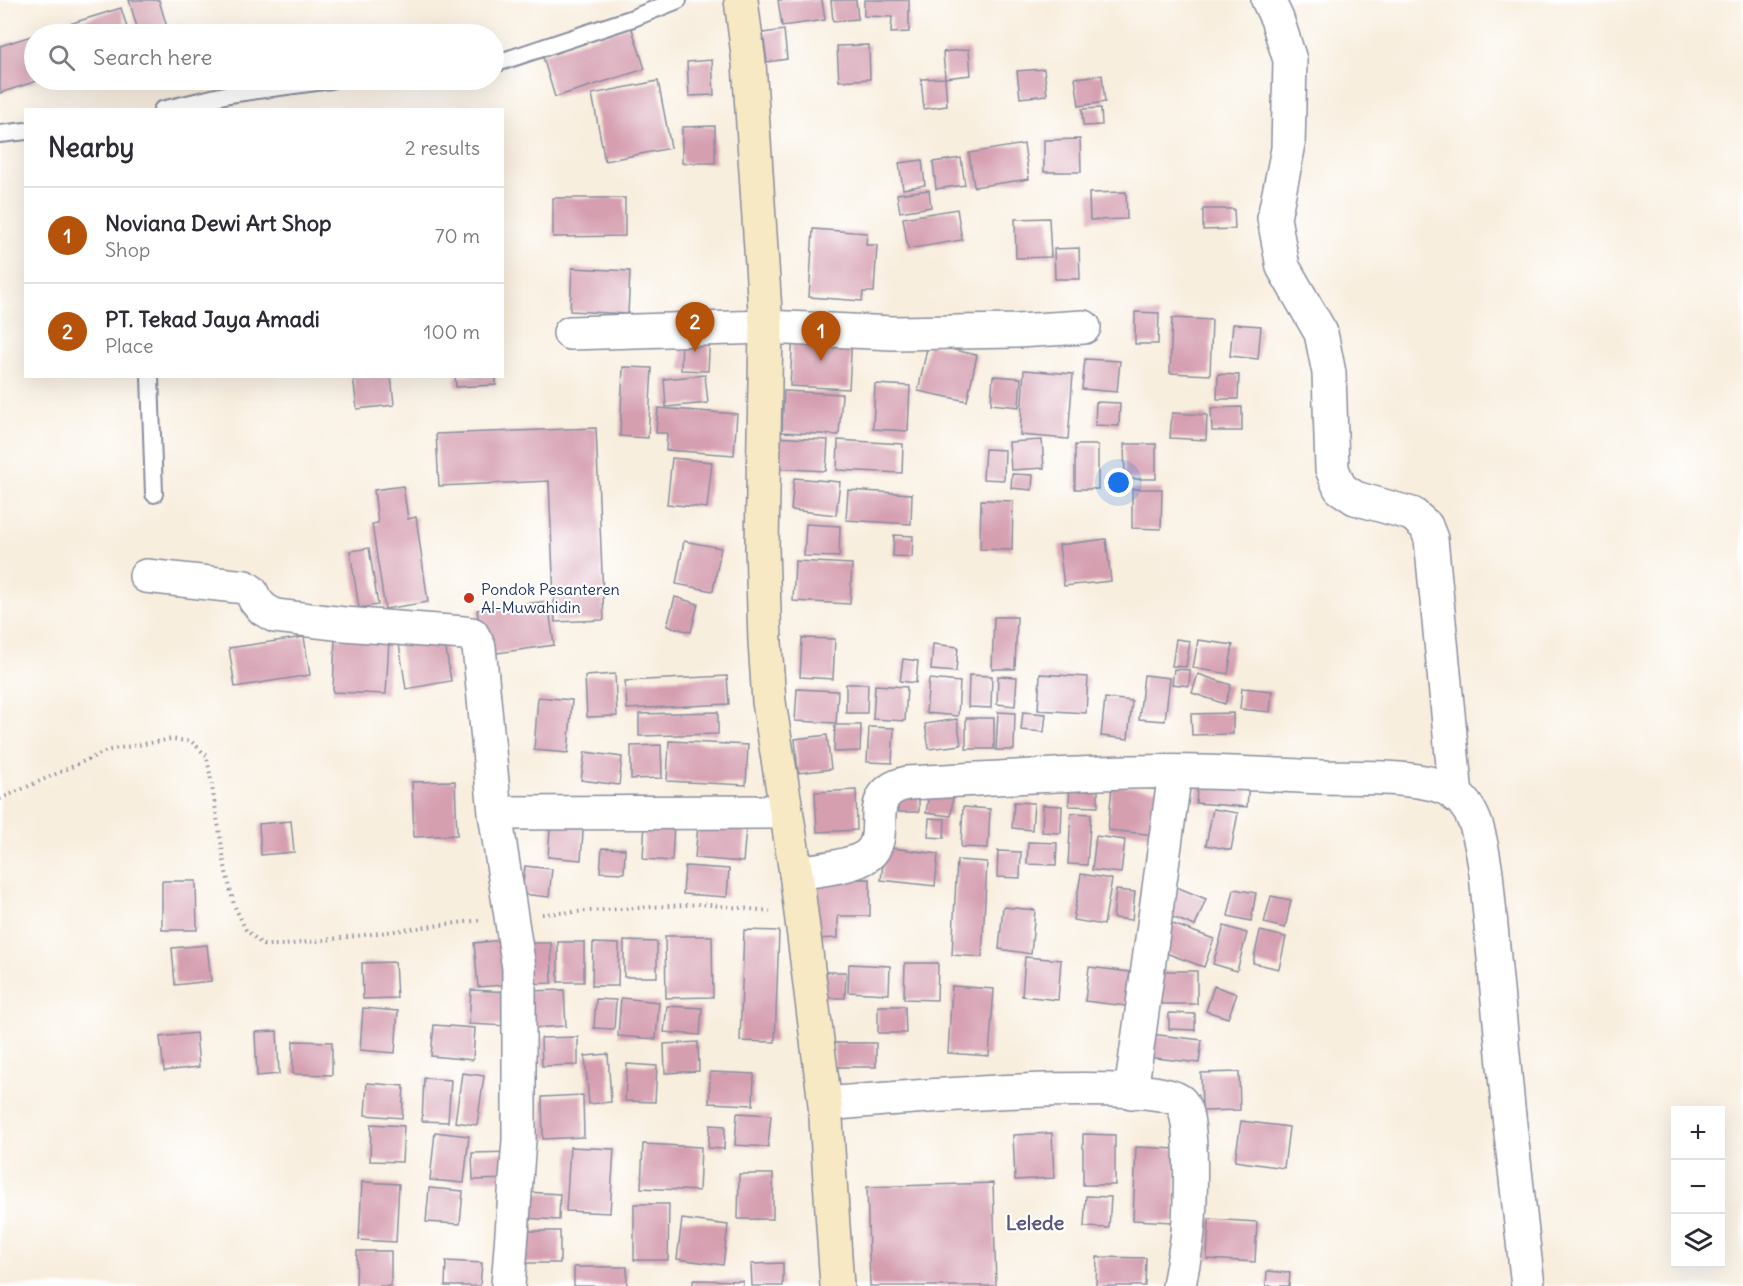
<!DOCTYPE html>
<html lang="en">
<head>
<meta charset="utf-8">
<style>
  :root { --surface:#fff; --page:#f2f2f3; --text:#2b2b33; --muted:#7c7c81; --line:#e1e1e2; --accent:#b45309 }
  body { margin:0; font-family:Delius,sans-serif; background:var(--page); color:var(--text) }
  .controls { position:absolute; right:18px; bottom:18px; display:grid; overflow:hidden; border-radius:0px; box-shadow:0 6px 24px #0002 }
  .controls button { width:54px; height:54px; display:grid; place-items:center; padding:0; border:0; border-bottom:2px solid var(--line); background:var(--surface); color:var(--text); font:30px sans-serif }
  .you { position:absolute; left:1119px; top:483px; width:21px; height:21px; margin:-15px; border:4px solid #fff; border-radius:50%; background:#1a73e8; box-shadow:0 0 0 9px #1a73e833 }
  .badge { display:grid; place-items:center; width:39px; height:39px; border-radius:50%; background:var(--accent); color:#fff; font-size:20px; font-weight:700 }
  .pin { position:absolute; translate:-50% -50px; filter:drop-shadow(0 2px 3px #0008) }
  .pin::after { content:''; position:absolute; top:32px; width:21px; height:18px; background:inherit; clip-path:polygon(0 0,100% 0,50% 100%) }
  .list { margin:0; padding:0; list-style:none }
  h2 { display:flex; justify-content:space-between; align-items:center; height:78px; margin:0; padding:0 24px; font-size:26px }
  h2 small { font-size:20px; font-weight:400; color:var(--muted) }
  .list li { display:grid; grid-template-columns:39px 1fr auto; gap:18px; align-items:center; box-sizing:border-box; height:96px; padding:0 24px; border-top:2px solid var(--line) }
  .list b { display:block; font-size:22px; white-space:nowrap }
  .list p { margin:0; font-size:20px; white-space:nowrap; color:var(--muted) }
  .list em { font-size:20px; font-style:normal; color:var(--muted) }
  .icon { flex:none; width:33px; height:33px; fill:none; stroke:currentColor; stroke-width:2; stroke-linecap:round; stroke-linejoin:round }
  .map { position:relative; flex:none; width:1743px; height:1286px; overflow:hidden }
  .search { position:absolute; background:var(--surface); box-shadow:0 6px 24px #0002; left:24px; top:24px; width:480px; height:66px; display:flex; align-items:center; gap:15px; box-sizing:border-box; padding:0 21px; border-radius:33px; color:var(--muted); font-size:22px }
  .panel { position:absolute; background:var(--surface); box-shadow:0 6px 24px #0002; left:24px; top:108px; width:480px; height:270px; border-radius:0px }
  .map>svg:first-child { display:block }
  .building { fill:#d59fb0 }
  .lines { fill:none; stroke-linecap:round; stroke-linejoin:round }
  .lane-casing { stroke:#8a8e9e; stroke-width:20 }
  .street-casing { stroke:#8a8e9e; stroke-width:36 }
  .secondary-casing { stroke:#8a8e9e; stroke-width:36 }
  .path { stroke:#8a8e9e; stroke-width:4; stroke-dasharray:1.5 4.5; stroke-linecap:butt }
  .lane { stroke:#fff; stroke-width:16 }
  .street { stroke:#fff; stroke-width:33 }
  .secondary { stroke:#f7e9c3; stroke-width:33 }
  .poi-dot { fill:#c8321e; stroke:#fff; stroke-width:2 }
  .labels { text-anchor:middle; stroke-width:4.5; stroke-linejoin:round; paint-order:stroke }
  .poi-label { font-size:16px; fill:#1b2f5e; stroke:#fff; text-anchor:start }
  .quarter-label { font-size:20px; font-weight:bold; fill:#5c567b; stroke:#fff }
</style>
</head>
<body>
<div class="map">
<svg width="1743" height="1286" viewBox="0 0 1743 1286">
  <rect width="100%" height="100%" fill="#fff"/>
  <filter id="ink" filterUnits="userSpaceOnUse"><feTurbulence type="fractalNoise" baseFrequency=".0167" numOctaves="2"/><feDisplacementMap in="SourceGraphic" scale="12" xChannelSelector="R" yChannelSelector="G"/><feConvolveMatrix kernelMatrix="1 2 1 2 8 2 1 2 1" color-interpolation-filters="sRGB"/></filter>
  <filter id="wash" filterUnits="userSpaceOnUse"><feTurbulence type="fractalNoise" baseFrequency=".008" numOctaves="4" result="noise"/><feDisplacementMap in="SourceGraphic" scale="24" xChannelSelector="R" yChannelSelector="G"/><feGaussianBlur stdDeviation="1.35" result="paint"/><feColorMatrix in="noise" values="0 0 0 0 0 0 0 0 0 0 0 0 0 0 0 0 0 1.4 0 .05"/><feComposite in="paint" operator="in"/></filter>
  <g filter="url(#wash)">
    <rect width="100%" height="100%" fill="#f8eede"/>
    <g id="blocks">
      <!-- building -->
      <path class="building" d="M129,0H159L169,34H139Z
        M778,0H822L825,20L782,26Z
        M831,0H856L858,19L833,21Z
        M864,0H909V32L891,33L892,17L864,16Z
        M121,8L129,34H37Z
        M631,26L645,69L555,97L542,54Z
        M784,30L787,59L767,62L763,33Z
        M34,35V80H40L0,93V46Z
        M869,45L870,79L839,81L837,46Z
        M969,49L971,75L945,78L943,52Z
        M712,60L714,95L689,96L687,62Z
        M1044,69L1047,95L1020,98L1017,71Z
        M1102,75L1105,102L1079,106L1075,78Z
        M945,78L947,106L924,109L921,79Z
        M658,81L671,148L605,161L592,94Z
        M1101,108L1102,125L1083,126L1082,109Z
        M715,126V163H682V127Z
        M1080,139L1081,172H1044V140Z
        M1024,144L1029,179L974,187L969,153Z
        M961,158L965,185L936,189L933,162Z
        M922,160L925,185L903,189L899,163Z
        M929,190L931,207L900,212L897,194Z
        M1126,192L1127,219L1090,220L1089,193Z
        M553,198H625V236L553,237Z
        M957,209L962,240L908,249L903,218Z
        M1203,209H1234L1235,229L1203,230Z
        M1049,218L1051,257L1016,258L1015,219Z
        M813,229L867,233L866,245H877L874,292H863L862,301L809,297Z
        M1079,248L1080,279H1055L1054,249Z
        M572,268L630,271L628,314L570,311Z
        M1135,312L1159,313L1158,344H1135Z
        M1172,318L1212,320L1210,375L1170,373Z
        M1233,324L1261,326L1258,359L1230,356Z
        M682,333L710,334L708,371L681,370Z
        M793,333L852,336L849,389L790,386Z
        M928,344L977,355L967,401L918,391Z
        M1085,359L1120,361L1117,392L1082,389Z
        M623,367L652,368L648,438L620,436Z
        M1024,370L1073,374L1068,439L1020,435Z
        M1218,374L1239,375L1238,399H1217Z
        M705,375L708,403L666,407L664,379Z
        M353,376H391L394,405L357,409Z
        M455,376H496V385L456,387Z
        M993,376L1021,378L1019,407L991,404Z
        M875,384L910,386L908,431L873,429Z
        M784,391L842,394L839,435L782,432Z
        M1096,402L1120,403L1119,426L1095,425Z
        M1242,407V431H1212L1211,408Z
        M658,408L737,414L734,455L666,450L667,433H656Z
        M1172,413L1207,415L1206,440L1170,438Z
        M596,428L604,620L555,622L549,481L439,486L436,434Z
        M773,437L828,440L826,471L771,468Z
        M838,440L903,444L902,473L837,470Z
        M1042,440L1044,468L1011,470L1009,442Z
        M1124,444H1156V479H1125Z
        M1075,445H1098V489H1075Z
        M985,449L1005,450L1004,480L983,479Z
        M672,458L712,462L707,508L667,504Z
        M1012,474L1033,475L1032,490L1011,488Z
        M794,478L840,482L836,515L791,510Z
        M403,486L408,519L416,517L428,602L385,609L372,524L378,523L374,490Z
        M1132,489H1162L1161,529L1132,528Z
        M848,490L912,494L911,524L846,520Z
        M981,500L1013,501L1012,550L980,549Z
        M806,524L840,526L839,557L804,556Z
        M894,535L913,536L912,557L893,556Z
        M1106,539L1111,581L1064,586L1059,545Z
        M684,541L721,548L713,591L676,584Z
        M369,548L378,605L359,608L350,551Z
        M795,561L852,564L850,604L793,601Z
        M675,597L698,604L691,632L667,626Z
        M548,601L554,645L483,655L477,610Z
        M994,617H1017L1015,669H992Z
        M304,637L310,675L235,687L229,648Z
        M444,637L451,681L406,689L399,644Z
        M335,638L389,640L386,694L333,692Z
        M802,638L835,639L833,679L800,677Z
        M1176,639L1190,641L1186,667L1172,666Z
        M1198,640L1233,645L1228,674L1193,668Z
        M933,644L958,647L956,672L931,670Z
        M903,659L918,661L916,683L900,681Z
        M1174,669L1190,670L1189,686L1172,684Z
        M615,674L617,716L587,717L585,676Z
        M1040,674L1088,677L1086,713L1038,710Z
        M1198,674L1231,685L1225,704L1192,693Z
        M969,675L992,676L991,708L968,707Z
        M1144,675L1170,678L1165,721L1139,719Z
        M727,676L729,704L627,709L625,681Z
        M998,676L1017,677L1015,706L997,704Z
        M929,679L960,682L958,716L926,713Z
        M846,684H868L867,713H846Z
        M875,685L907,687L905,721L873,719Z
        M1242,688L1272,691L1270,712L1240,709Z
        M797,689L838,691L836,723L795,721Z
        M538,697L572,700L568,753L534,750Z
        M1105,698L1132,701L1128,739L1101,736Z
        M718,712V734L639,736V714Z
        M998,712L1015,713L1014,750H996Z
        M1023,712L1046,714L1044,732L1021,730Z
        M1233,713V734L1192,735L1191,714Z
        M966,718H994V749H966Z
        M957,719L961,745L929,749L925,724Z
        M835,725H861L860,751L834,752Z
        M869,727L894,728L892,763L867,762Z
        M827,735L831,769L798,773L795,739Z
        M669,741L748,745L746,785L667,781Z
        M661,745L662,778L631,779V746Z
        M585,752L622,757L619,785L581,780Z
        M1198,777L1249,781L1247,807L1196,803Z
        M455,781L457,835L414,837L412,782Z
        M1070,783L1098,784V807L1069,806Z
        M1112,785L1161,790L1156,835L1108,830Z
        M919,789V812H898V790Z
        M856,790L857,830L817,832L815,792Z
        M929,794L953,797L951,816L926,813Z
        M1014,802L1034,803L1032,830L1012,828Z
        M1043,805L1062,806L1061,833L1042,832Z
        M963,807L990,809L988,848L961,847Z
        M1213,809L1238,813L1231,850L1206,845Z
        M699,813L747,817L743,862L695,858Z
        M1071,813L1091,814L1087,865L1068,864Z
        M551,817L584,819L581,860L548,857Z
        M929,818L945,819L944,838L928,837Z
        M645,820L674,822L672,861L643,859Z
        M291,821L294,852L261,855L259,824Z
        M1096,836L1125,840L1121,873L1092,870Z
        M1028,842L1057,843L1056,865L1027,864Z
        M885,847L938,854L935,886L881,880Z
        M602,848L625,849L624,873L600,872Z
        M998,851L1021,852L1020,878L997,877Z
        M957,860L987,862L982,957L952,955Z
        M525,866L552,869L549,897L522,894Z
        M685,866L729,869L727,897L683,894Z
        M1081,874L1112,879L1104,925L1073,920Z
        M870,879V916H838V938L813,939V880Z
        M162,881H196L197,930H162Z
        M1174,886L1206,899L1195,926L1162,913Z
        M1234,889L1256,893L1251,921L1228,916Z
        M1116,890L1135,892L1132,920L1113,918Z
        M1271,896L1291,900L1285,928L1264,923Z
        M1003,907L1035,910L1031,954L999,949Z
        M1162,920L1214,939L1204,967L1152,948Z
        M1224,926L1247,933L1237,971L1213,964Z
        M744,930L779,931L775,1042L740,1041Z
        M1260,931L1286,937L1279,969L1253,963Z
        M665,936H712L713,997L666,998Z
        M512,939L516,984L478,987L474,943Z
        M624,941L657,942V977H624Z
        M558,942H584V982H558Z
        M525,943H551L552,983L526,984Z
        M593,943L619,944L618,986H592Z
        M207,945L211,981L175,985L172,948Z
        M1025,957L1061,960L1058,1000L1022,996Z
        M395,962L397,998L363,999L362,963Z
        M905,963H938L937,1000L904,999Z
        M849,964L890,966L889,994L848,992Z
        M1089,967L1130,972L1126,1006L1085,1001Z
        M1152,971H1197V1004H1152Z
        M823,972H846L845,998H822Z
        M952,986L994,989L989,1056L948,1053Z
        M1214,986L1237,994L1228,1018L1206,1011Z
        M471,990L510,992L508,1026L469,1024Z
        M564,990L566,1026L529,1028L527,991Z
        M621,998L659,1002L656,1039L618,1036Z
        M596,999L616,1000L614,1029L594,1028Z
        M667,1006L702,1008L700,1035L664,1032Z
        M878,1006H905L906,1033H878Z
        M363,1008L398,1011L395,1053L360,1050Z
        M1169,1013L1195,1014V1030L1169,1029Z
        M434,1025L475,1028L473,1060L431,1056Z
        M277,1031L279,1074L257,1076L255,1032Z
        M196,1033L199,1067L164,1071L160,1037Z
        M1141,1033L1202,1040L1199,1063L1138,1056Z
        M578,1037V1065L542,1066L541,1038Z
        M293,1041L332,1042V1075L293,1074Z
        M698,1042L699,1071L665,1073L664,1044Z
        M834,1043H876V1067H834Z
        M608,1054L611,1102L589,1104L585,1056Z
        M627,1064L657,1066L655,1102L625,1101Z
        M710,1072L754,1074L753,1105L709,1103Z
        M1239,1072L1240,1110L1202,1111L1201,1073Z
        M462,1073L484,1076L477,1125L455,1122Z
        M424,1078L451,1080L448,1122L422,1121Z
        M367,1083L404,1086L402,1118L365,1115Z
        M583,1095L584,1137L543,1139L542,1097Z
        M737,1113L771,1115L768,1147L735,1145Z
        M1241,1121L1289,1127L1284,1168L1235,1161Z
        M371,1124L404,1126L402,1162L370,1161Z
        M710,1125L725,1126L724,1149L708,1148Z
        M435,1132L469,1136L464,1183L430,1180Z
        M1052,1133L1054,1178L1015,1180L1013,1135Z
        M1083,1134L1115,1135V1185H1083Z
        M643,1144L701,1147L699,1191L641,1188Z
        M570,1147L614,1149L610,1213L566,1211Z
        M1136,1147L1177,1149L1174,1222L1133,1220Z
        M513,1152L514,1179L473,1180L472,1153Z
        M739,1174H773V1219H738Z
        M362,1182L399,1184L396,1242L359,1240Z
        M993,1183L996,1286H870L867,1187Z
        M429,1188L463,1191L460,1224L426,1222Z
        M526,1192L560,1194L559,1220L524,1218Z
        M1086,1196L1111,1197L1109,1228L1084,1227Z
        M634,1204H669L668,1260H634Z
        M682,1219L728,1225L723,1265L677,1259Z
        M1209,1219L1257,1222L1255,1262L1207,1259Z
        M524,1231H560V1263H524Z
        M357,1251H391V1286H356Z
        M1097,1257L1146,1258L1145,1286H1096Z
        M446,1261L482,1263L480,1286H445Z
        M783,1263V1286H752L751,1264Z
        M574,1267H627V1286H574Z
        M1267,1271L1290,1273L1289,1286H1266Z
        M693,1280L743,1281V1286H693Z"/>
    </g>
  </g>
  <g filter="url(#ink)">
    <use href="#blocks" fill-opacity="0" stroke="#8a8e9e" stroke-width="1.5"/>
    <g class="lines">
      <defs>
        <path id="lane" d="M494,64L633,18L678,0
          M162,110L229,94L331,80
          M0,134L26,131
          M150,376L154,494"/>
        <path id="street" d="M1268,0L1277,19L1290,60L1288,149L1274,218L1283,267L1321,333L1329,373L1332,469L1340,488L1355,498L1412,514L1426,526L1431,539L1456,796
          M570,333L766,327L893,333L1017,331L1084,327
          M146,576L245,587L251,591L255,600L263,609L275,616L344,624L464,633L472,634L479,647L495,813L519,968V1140L508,1286
          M495,813L786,812
          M796,873C814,870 854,867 868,855C893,834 859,794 907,783C981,779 1056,774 1130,772C1193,770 1258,774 1321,777C1354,778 1419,775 1447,789C1478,805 1481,843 1486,873L1508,1107L1528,1286
          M1131,1092L1175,772
          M825,1104C873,1100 1156,1075 1181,1102C1195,1117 1190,1210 1188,1232C1186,1250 1182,1268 1179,1286"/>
        <path id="secondary" d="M741,0L749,63L766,327L762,547L765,642L769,702L796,873L825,1104L837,1286"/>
      </defs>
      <!-- lane casing -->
      <use href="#lane" class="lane-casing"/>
      <!-- street casing -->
      <use href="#street" class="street-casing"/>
      <!-- secondary casing -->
      <use href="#secondary" class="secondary-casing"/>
      <!-- path -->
      <path class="path" d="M0,799L109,750L172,739L192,742L207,756L226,872L234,905L246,930L263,945H285L481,920
        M542,914L700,904L770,911"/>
      <!-- lane -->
      <use href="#lane" class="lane"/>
      <!-- street -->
      <use href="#street" class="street"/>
      <!-- secondary -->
      <use href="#secondary" class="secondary"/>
    </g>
  </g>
  <!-- markers -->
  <circle class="poi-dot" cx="469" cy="598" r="6"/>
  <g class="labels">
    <!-- poi labels -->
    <g class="poi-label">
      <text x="481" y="595">Pondok Pesanteren<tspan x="481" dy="18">Al-Muwahidin</tspan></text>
    </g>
    <!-- quarter labels -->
    <g class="quarter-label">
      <text x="1035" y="1230">Lelede</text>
    </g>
  </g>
</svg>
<div class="controls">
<button>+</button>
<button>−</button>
<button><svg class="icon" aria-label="layers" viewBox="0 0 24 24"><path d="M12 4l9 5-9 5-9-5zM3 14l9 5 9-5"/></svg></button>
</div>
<div class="you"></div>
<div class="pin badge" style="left:821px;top:361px">1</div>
<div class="pin badge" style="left:695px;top:352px">2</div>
<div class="search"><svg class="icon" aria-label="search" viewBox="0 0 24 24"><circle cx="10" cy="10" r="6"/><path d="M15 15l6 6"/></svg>Search here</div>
<section class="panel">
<h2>Nearby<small>2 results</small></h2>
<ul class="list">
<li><span class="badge">1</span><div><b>Noviana Dewi Art Shop</b><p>Shop</p></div><em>70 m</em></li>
<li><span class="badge">2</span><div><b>PT. Tekad Jaya Amadi</b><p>Place</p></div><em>100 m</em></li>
</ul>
</section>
</div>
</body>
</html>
